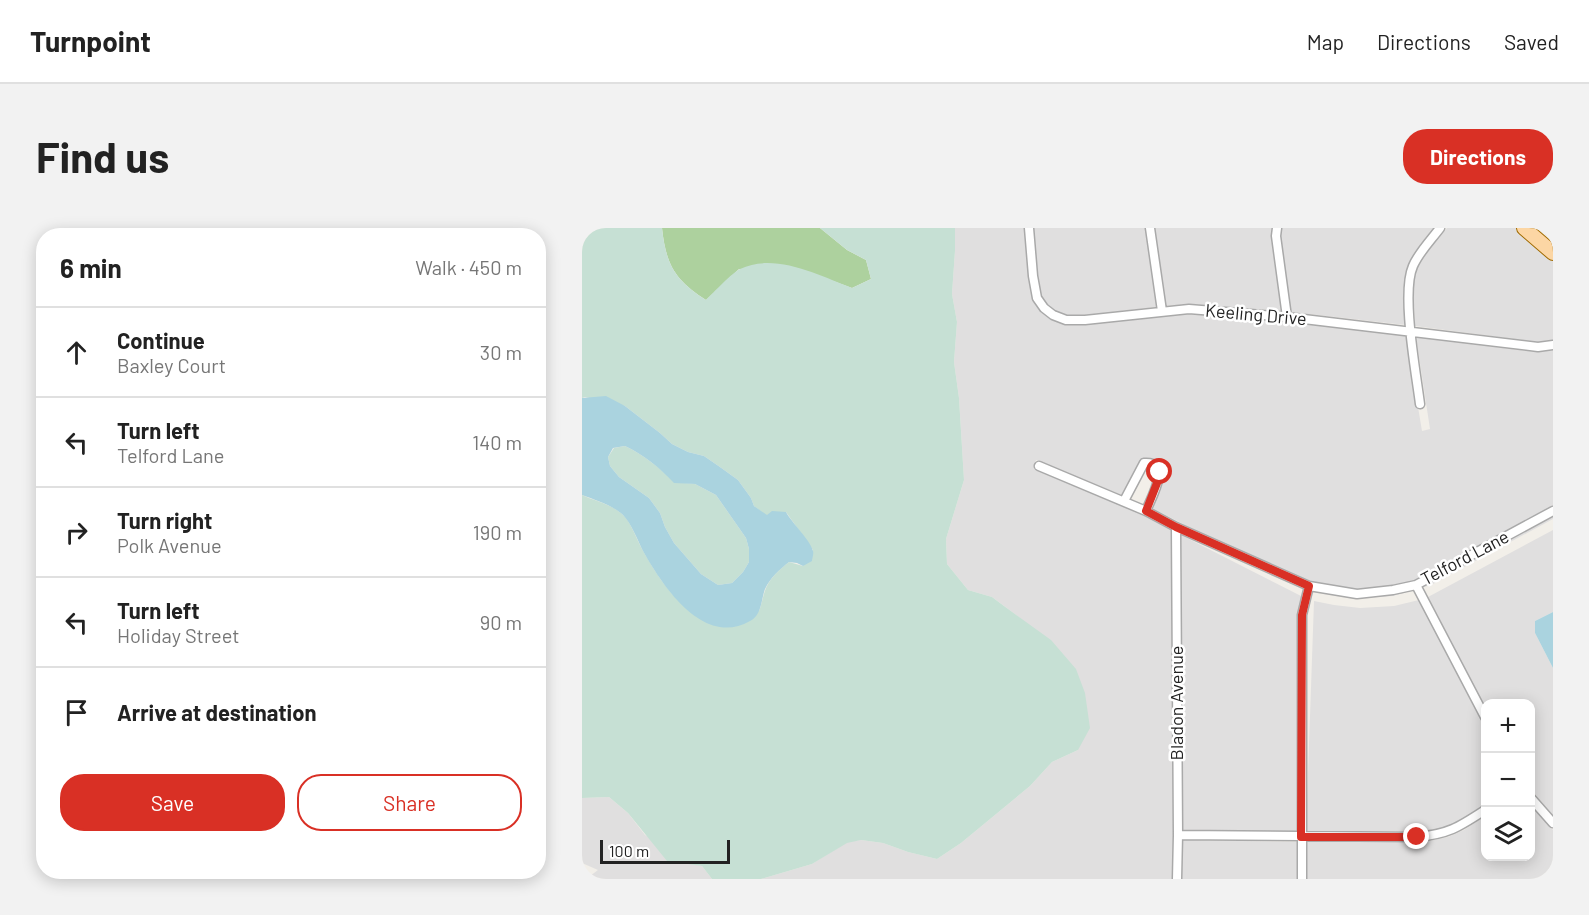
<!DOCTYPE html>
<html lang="en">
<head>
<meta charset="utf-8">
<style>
  :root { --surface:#fff; --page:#f2f2f2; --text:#222; --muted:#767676; --line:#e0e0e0; --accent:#d93025 }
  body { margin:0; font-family:Barlow,sans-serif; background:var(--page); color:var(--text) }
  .controls { position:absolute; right:18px; bottom:18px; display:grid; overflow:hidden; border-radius:12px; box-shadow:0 3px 15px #0003 }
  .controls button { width:54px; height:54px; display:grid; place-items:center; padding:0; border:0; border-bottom:2px solid var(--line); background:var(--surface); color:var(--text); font:30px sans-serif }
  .scale { position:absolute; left:18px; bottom:15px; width:130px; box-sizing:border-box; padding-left:6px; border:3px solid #222; border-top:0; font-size:16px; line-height:21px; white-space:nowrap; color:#222; -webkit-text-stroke:4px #fff; paint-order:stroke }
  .stop { position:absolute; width:18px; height:18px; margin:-14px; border:4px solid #d93025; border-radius:50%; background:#fff }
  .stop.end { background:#d93025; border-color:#fff; box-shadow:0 2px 6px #0008 }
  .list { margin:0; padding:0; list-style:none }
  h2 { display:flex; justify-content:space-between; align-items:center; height:78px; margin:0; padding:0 24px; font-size:26px }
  h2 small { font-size:20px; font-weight:400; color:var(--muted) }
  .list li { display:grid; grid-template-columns:39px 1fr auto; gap:18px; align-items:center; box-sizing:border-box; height:90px; padding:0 24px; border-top:2px solid var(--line) }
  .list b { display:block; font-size:22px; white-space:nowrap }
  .list p { margin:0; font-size:20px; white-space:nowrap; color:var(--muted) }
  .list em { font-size:20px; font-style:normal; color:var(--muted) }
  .actions { display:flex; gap:12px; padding:18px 24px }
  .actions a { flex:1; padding:14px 0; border:2px solid var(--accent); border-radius:24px; text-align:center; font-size:21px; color:var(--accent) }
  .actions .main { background:var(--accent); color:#fff }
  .icon { flex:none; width:33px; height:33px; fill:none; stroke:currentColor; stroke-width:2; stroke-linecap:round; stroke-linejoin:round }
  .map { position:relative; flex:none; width:971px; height:651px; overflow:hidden; border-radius:24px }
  header { display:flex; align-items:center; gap:36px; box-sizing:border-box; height:84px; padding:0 30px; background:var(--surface); border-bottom:2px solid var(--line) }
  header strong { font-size:28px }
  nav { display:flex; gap:33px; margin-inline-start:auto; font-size:21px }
  .intro { display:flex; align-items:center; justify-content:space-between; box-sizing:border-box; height:144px; padding:0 36px }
  h1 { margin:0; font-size:42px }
  .button { padding:15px 27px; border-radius:24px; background:var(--accent); color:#fff; font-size:21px; font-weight:700 }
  main { display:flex; gap:36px; padding:0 36px }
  aside { flex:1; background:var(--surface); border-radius:24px; box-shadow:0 3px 15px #0003 }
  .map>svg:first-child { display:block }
  .residential { fill:#e0dfdf }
  .forest { fill:#add19e }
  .wetland { fill:#c6e0d4 }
  .water { fill:#aad3df; fill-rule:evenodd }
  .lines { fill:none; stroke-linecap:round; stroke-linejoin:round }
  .minor-casing { stroke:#a9a9a9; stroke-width:11 }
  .primary-casing { stroke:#a06b00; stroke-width:16 }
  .minor { stroke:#fff; stroke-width:8 }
  .primary { stroke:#fcd6a4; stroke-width:14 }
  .route { stroke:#d93025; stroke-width:8 }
  .labels { text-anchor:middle; stroke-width:5; stroke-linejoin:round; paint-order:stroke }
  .street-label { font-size:18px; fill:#222; stroke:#fff }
</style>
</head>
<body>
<header>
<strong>Turnpoint</strong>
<nav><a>Map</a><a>Directions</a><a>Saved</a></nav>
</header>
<div class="intro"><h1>Find us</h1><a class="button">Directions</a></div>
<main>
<aside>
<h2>6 min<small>Walk · 450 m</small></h2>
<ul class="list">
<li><svg class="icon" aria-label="ahead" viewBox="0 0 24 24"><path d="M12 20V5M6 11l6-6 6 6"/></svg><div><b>Continue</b><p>Baxley Court</p></div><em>30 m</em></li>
<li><svg class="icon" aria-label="left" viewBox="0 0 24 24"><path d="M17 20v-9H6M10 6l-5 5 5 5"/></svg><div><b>Turn left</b><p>Telford Lane</p></div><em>140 m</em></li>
<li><svg class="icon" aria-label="right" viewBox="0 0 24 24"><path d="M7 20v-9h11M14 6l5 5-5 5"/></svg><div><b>Turn right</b><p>Polk Avenue</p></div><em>190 m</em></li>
<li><svg class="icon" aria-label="left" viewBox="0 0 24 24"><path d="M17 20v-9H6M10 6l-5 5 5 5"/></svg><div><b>Turn left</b><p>Holiday Street</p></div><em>90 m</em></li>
<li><svg class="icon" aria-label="arrive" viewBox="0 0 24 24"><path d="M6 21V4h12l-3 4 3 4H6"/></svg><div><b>Arrive at destination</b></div></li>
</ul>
<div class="actions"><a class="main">Save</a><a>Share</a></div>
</aside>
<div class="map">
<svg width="971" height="651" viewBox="0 0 971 651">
  <rect width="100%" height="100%" fill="#f2efe9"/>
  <!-- residential -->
  <path class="residential" d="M373,0H442L447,49L452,73L459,84L470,92L484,97H503L607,86L705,94L824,107L840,203L848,201L834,109L955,124L971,122V291L849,357L811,368L778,370L753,367L729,362L570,280L582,250V244L579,236L573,231L566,230L559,232L540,267L454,232L452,241L563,287L590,302L592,607L590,651H179L230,636L265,614L279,612L301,615L326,624L355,631L379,615L448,558L470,534L496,522L438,390L410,369L386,362L365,336L364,311L382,252L377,170L372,134L375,94L370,66L373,23Z
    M451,0H564L575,79L503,87H484L473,83L465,76L459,68L456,47Z
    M573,0H691L689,9L700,83L607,76L584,78Z
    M700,0H852L839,15L827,35L822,57L824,97L709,84L698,9Z
    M865,0H934L971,31V112L956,114L833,98L831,57L835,40L846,22Z
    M971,302V384L953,393V405L971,440V588L949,561L948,476H903V479L846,369Z
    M599,307L723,370L715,604L601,602Z
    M837,372L903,499V576L878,593L864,599L851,602L834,603L724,604L732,373L752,377L778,380L812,378Z
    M27,569L46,585L63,607L110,636L120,638L130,651H4L16,642L0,635V570Z
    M949,576L971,602V651H725L724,614H835L852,612L866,609L882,602L903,588V628H948Z
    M601,612L715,614L716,651H599Z"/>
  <!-- forest -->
  <path class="forest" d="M80,0H238L265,22L284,32L289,51L270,60L251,53L157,41L124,72C93,52 84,37 80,0Z"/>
  <!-- wetland -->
  <path class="wetland" d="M0,0H80C84,37 93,52 124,72C131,65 151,44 158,41C193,24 238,48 270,60L289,51L284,32L265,22L238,0H373V23L370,66L375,94L372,134L377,170L382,252L364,311L365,336L386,362L410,369L422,378L469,412L494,441L503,465L508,500L496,522L470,534L448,558L379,615L355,631L326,624L301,615L279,612L265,615L230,636L179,651H130L120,638L85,633L46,585L27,569L0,570V267C13,273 32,277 42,288C49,295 55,312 60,321C78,353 93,375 125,394L177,383C180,376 181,367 184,360C189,349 198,341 207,334L221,338L231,322L204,284L185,288L172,278L169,270L156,252L138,239L122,228L106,224L90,216L78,205L43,178L3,169L0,170Z
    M43,218C62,227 78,240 92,254L113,256L134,267L164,310L167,321V334L161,344L150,355L136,357L119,346L92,315L83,299L78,285L67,270L37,249L28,238L26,229L32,220Z"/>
  <!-- water -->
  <path class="water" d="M24,168L43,178L78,205L90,216L106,224L122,228L138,239L156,252L169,270L172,278L185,287L190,283L204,284C210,295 229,313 231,323C232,326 230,330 230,333L221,338L215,335L207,334C198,341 188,350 183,361C179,372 180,387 168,393C121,420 80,357 61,323C56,313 49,295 41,287C30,277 13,272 0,267V170ZM43,218C62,227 78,240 92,255L113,256L134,267L164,310L167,321V334L161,344L150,355L136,357L119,346L92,315L83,299L78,285L67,270L37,249L28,238L26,229L31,220Z
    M971,384V440L953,405V393Z"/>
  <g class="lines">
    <defs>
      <path id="minor" d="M447,0L451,48L455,70L462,80L471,87L484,92H503L607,81L705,89L956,119L971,117
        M568,0L580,83
        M695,0L694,8L705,89
        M838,176C834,144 819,65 831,38C837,24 849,12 858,0
        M457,238L564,283L594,299L727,358L775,366L811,362L834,357L971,283
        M542,273L562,235C591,233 569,270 564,283
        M594,299L596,607L595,651
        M834,357L903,489
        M948,569L971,595
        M596,607L835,609C867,606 877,599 903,582
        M720,651V387L727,358"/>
      <path id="primary" d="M942,0L971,25
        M969,0L971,2"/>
    </defs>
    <!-- minor casing -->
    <use href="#minor" class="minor-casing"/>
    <!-- primary casing -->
    <use href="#primary" class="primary-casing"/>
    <!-- minor -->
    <use href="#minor" class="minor"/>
    <!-- primary -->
    <use href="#primary" class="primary"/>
  </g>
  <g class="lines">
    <!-- route -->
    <path class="route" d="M578,244L577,250L564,283L594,299L727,358L720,387L719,609H835"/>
  </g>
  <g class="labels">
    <!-- street labels -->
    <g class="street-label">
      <text transform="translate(674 87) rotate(5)" y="6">Keeling Drive</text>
      <text transform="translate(883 330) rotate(-28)" y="6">Telford Lane</text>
      <text transform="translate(595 475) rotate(-90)" y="6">Bladon Avenue</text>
    </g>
  </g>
</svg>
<div class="controls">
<button>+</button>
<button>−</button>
<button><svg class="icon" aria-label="layers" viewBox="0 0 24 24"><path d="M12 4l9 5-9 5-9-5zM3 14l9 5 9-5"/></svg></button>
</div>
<div class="scale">100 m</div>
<div class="stop" style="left:578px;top:244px"></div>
<div class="stop end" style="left:835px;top:609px"></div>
</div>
</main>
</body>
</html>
